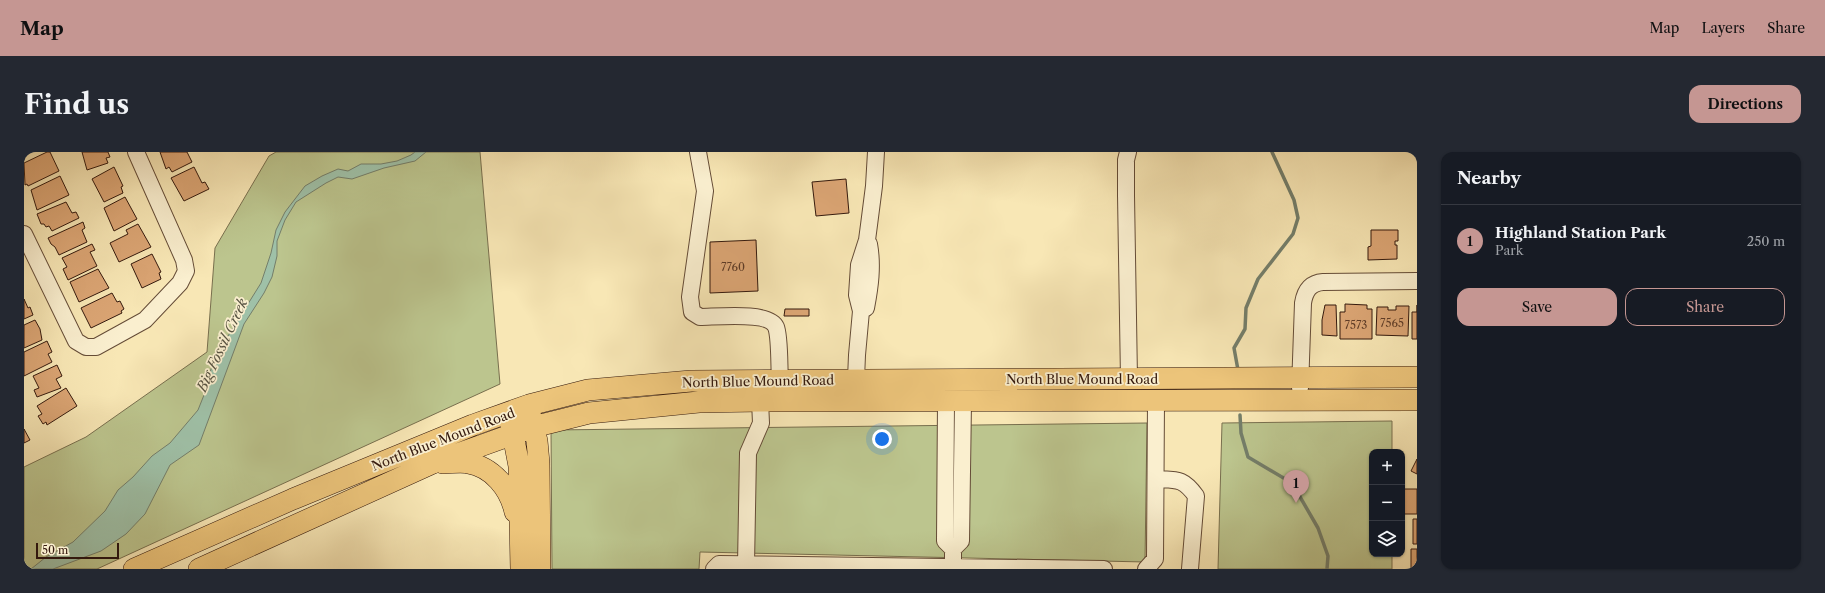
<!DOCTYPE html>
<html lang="en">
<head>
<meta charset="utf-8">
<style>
  :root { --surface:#171b24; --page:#242831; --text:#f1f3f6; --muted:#9ea1a6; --line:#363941; --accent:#c59692 }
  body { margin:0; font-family:"Libre Caslon Text",serif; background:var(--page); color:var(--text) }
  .controls { position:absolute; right:12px; bottom:12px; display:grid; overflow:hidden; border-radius:8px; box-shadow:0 1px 3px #0004 }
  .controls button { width:36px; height:36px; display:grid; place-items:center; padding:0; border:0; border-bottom:1px solid var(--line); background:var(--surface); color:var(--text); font:20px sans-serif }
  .scale { position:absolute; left:12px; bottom:10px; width:83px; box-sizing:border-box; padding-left:4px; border:2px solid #34190d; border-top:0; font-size:11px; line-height:14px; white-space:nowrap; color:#34190d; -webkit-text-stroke:3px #faefcf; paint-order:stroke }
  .you { position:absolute; left:858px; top:287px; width:14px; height:14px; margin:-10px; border:3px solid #fff; border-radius:50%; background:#1a73e8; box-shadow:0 0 0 6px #1a73e833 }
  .badge { display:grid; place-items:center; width:26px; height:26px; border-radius:50%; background:var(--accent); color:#111; font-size:13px; font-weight:700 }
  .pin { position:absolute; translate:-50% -33px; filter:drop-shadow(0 1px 2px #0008) }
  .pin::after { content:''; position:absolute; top:21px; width:14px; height:12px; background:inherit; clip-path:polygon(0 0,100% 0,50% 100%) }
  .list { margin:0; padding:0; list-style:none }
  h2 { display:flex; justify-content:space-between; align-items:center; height:52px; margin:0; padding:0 16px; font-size:17px }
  h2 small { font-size:13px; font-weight:400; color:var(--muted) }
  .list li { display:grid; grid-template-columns:26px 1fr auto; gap:12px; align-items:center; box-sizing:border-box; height:72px; padding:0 16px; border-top:1px solid var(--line) }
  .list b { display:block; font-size:15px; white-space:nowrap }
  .list p { margin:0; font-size:13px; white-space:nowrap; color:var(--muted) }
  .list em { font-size:13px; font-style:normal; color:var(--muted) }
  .actions { display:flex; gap:8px; padding:12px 16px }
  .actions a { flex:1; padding:9px 0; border:1px solid var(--accent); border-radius:12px; text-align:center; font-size:14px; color:var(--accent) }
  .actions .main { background:var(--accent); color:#111 }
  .icon { flex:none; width:22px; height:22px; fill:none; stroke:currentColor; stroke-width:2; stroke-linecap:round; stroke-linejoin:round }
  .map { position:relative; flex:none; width:1393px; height:417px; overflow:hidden; border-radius:12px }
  header { display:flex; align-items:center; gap:24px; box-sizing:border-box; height:56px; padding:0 20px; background:var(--accent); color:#111 }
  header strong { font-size:19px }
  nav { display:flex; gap:22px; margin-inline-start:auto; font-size:14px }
  .intro { display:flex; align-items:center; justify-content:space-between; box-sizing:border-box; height:96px; padding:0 24px }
  h1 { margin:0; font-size:28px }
  .button { padding:10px 18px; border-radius:12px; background:var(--accent); color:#111; font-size:14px; font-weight:700 }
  main { display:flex; gap:24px; padding:0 24px }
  aside { flex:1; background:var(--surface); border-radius:12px; box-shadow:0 1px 3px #0004 }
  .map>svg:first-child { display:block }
  .green { fill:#bcc58e; stroke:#786f4e }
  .water { fill:#9fc1a8; stroke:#747e6a }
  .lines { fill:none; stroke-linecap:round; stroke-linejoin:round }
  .stream { stroke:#747e6a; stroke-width:3.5 }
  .building { fill:#dba574; stroke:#34190d }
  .minor-casing { stroke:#654c37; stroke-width:18 }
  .major-casing { stroke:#34190d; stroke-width:22 }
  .minor { stroke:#faefcf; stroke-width:16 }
  .major { stroke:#ecc47a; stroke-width:21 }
  .labels { text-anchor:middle; stroke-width:3.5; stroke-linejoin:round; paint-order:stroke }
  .number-label { font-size:11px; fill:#5e3c27 }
  .street-label { font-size:13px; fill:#34190d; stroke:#faefcf }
  .water-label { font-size:14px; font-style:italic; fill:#595443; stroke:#faefcf }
</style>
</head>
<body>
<header>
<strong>Map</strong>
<nav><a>Map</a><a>Layers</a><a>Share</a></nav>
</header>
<div class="intro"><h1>Find us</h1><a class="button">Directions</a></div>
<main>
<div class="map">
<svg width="1393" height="417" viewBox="0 0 1393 417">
  <rect width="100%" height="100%" fill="#f8e7b5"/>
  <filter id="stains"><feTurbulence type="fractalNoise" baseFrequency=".005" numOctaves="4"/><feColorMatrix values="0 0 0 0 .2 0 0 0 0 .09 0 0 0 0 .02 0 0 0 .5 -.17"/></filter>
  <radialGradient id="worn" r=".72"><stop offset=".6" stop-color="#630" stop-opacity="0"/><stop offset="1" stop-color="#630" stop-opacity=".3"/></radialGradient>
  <!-- green -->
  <path class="green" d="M252,0H456L476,232L73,417H0V315L62,285L183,200L191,96L245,4Z
    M1368,269V300H1348V402H1368V417H1194L1198,271Z
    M1123,271L1121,410L676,400L675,417H528L527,278Z"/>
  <!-- water -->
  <path class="water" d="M391,0H402L391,9L360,16L328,27L314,25L302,31L272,50L261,68L253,89V104L248,125L240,141L220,172L175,293L146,313L121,362L102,382L77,399L29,417H7L22,405L49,390L81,359L94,338L109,325L128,304L146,291L174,258L182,238L187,217L199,192L237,131L247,101L252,78L261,60L281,34L298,24L314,17L324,19L337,12H357L373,9L387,3Z"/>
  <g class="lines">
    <!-- stream -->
    <path class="stream" d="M1214,218L1210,196L1221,177L1222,156L1234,127L1269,82L1274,66L1270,48L1248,0
      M1216,263L1217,281L1224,305L1268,331L1294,376L1304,404L1303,417"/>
  </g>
  <!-- building -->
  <path class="building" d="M23,0H26L35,19L4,34L3,32L1,33L0,11Z
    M58,0H84L86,5L82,6L84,11L63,18Z
    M136,0H163L168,10L148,20L145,15L142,17Z
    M90,15L99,34L97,35L99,41L80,50L68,27Z
    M170,15L178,31L181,30L185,37L160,49L147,26Z
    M36,24L45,43L13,58L7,38Z
    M822,27L825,61L792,64L788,30Z
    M101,45L113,67L90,79L80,56Z
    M42,50L48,61L52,60L55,66L28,79L25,74L22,75L20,72H17L13,62Z
    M59,70L61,76L58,78L63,90L35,103L31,95L27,92L24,86Z
    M114,72L127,95L95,110L86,91L104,82L102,78Z
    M1347,78H1374V89H1371V93H1373V107L1344,108V95L1347,94Z
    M732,88L734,139L686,141V90Z
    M68,92L71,98L66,100L73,114L44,128L39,117L43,115L38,106Z
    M128,102L137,120L135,121L137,127L118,136L107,112Z
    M74,117L85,136L55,150L46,130Z
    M88,141L93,150L96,149L100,157L97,159L98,161L67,176L57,156Z
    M0,147L4,156L6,155L9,163L0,167Z
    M1321,152L1343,153V157H1348V187H1316V160H1321Z
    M1301,153H1312L1313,184L1298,183V168Z
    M1393,153V187H1388V160H1393Z
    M1372,154H1385L1384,184L1352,183L1353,155H1364V158H1372Z
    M761,157H785V164H760Z
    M11,168L16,177L18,188L0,196V173Z
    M23,189L28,200L24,202L28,210L0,224V200Z
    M33,213L38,224L32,227L37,236L13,245L10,238L15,236L9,224Z
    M42,236L53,254L23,273L22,270L19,272L14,264L18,262L13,254Z
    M0,277L6,288L0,291Z
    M1393,307V322L1387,319Z
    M1378,337H1393V362H1378Z
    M1389,367H1393V392H1389Z
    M1387,397H1393V417H1387Z"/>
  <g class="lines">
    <defs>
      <path id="minor" d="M674,0L681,39L666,145L668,160L676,165C692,165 745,159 752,175C756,185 755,216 756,228
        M1104,0L1102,8V43L1105,227
        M0,82L52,189L62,195H72L121,168L156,131L162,119L160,108L112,0
        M837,159L842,156C846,135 849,114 845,92
        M832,227L833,203L837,159L833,143L835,113L843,88L845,73L850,34L852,0
        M1276,236L1279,151C1281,139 1286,131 1299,130L1393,129
        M922,250L921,389L929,397
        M1133,327C1153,328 1159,326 1172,344L1166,417
        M722,413L724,301L737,271L736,249
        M690,417L695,412L1080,417
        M929,417V397L937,389L939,250
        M1122,417L1131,407L1132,249"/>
      <path id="major" d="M506,262L513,289L515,311L516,417
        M486,267L495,314L497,417
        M419,311C427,311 437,309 444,311C469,315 486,337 491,360
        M110,417L269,347L449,273L505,253L564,238L667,229L1393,225
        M175,417L409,311L509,275L565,261L675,250L736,249L1393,248"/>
    </defs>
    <!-- minor casing -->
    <use href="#minor" class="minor-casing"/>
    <!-- major casing -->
    <use href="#major" class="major-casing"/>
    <!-- minor -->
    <use href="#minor" class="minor"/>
    <!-- major -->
    <use href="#major" class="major"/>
  </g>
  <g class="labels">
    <!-- number labels -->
    <g class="number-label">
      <text x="709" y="119">7760</text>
      <text x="1368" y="175">7565</text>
      <text x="1332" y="177">7573</text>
    </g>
    <!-- street labels -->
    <g class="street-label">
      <text x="1058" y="232">North Blue Mound Road</text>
      <text transform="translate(734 229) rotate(-1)" y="5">North Blue Mound Road</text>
      <text transform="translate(419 287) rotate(-21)" y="5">North Blue Mound Road</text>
    </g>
    <!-- water labels -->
    <g class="water-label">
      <text transform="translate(198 193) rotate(-65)" y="5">Big Fossil Creek</text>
    </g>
  </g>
  <rect width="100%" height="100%" filter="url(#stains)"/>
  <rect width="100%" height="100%" fill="url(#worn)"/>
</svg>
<div class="controls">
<button>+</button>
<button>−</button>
<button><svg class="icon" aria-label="layers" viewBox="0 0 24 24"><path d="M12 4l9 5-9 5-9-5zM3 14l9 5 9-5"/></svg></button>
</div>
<div class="scale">50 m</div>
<div class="you"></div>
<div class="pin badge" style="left:1272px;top:351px">1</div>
</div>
<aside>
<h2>Nearby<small></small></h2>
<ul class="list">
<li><span class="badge">1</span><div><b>Highland Station Park</b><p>Park</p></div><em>250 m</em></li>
</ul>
<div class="actions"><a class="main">Save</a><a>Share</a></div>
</aside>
</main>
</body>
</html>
